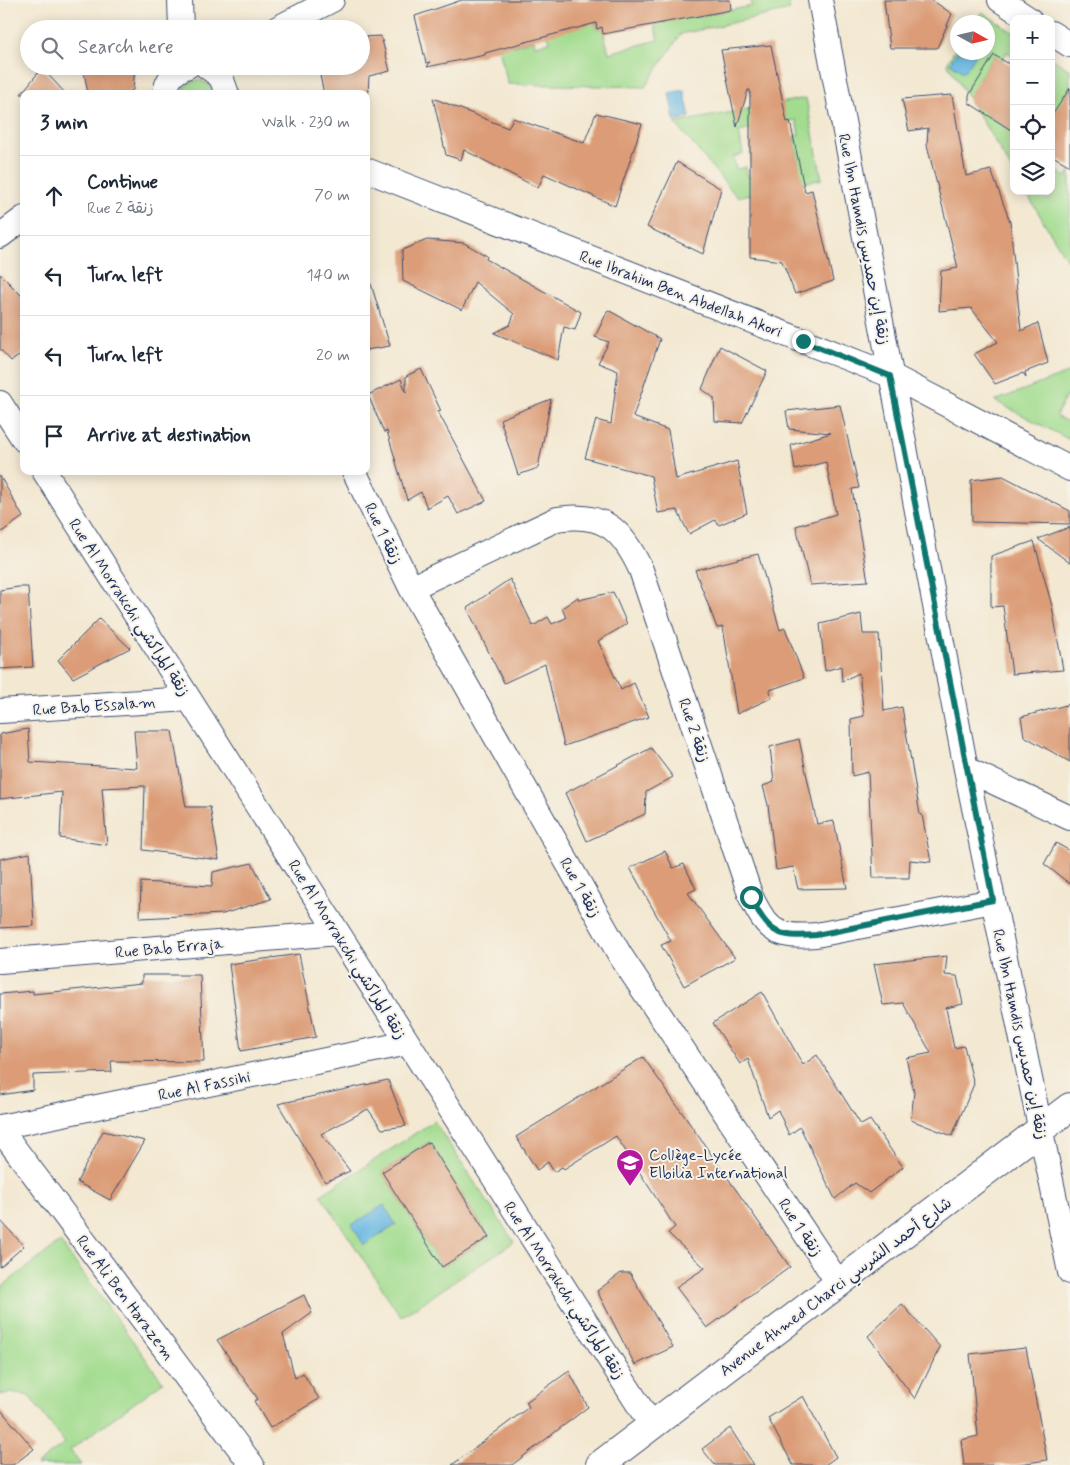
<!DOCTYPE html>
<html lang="en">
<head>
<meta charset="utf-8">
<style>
  :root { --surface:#fff; --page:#f2f2f3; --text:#1f2937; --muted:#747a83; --line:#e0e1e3 }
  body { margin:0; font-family:Mynerve,"Playpen Sans Arabic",sans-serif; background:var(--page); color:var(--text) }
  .controls { position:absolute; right:15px; top:15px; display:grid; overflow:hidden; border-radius:10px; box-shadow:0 2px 12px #0003 }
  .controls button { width:45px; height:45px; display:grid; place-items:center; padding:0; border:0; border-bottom:1px solid var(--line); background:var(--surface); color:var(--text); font:25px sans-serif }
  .compass { position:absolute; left:950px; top:15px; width:45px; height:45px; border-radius:50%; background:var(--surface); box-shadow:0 2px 12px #0003; rotate:98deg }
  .stop { position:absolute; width:15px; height:15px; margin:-11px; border:4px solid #0f766e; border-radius:50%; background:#fff }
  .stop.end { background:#0f766e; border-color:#fff; box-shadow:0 1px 5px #0008 }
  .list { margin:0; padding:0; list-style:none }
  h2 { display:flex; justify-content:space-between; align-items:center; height:65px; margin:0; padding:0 20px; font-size:21px }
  h2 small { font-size:16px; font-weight:400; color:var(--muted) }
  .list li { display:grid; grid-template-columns:32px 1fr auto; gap:15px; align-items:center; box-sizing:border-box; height:80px; padding:0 20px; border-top:1px solid var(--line) }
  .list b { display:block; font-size:19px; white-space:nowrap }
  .list p { margin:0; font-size:16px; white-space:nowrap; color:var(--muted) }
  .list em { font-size:16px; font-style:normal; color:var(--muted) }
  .icon { flex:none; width:28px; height:28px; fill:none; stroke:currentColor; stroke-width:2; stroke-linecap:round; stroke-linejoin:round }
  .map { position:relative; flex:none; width:1070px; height:1465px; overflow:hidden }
  .search { position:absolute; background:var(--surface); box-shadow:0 2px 12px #0003; left:20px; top:20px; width:350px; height:55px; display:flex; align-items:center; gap:12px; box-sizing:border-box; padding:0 18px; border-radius:28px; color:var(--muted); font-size:19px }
  .panel { position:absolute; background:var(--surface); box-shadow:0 2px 12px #0003; left:20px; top:90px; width:350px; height:385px; border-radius:10px }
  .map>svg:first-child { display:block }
  .green { fill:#a2dc8f; stroke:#5e8676; fill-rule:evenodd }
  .water { fill:#67b8e2; stroke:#4174a0 }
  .building { fill:#db9c77 }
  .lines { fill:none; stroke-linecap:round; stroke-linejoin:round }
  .minor-casing { stroke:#3b4b6f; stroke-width:26 }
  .tertiary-casing { stroke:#3b4b6f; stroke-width:30 }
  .minor { stroke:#fff; stroke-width:24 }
  .tertiary { stroke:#fff; stroke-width:28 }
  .route { stroke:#0f766e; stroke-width:6 }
  .labels { text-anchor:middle; stroke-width:4; stroke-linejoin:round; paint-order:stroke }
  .street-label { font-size:16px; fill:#1b2f5e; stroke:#f7f3e8 }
  .poi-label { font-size:16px; fill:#1b2f5e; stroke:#f7f3e8; text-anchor:start }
</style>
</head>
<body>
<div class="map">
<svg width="1070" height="1465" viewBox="0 0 1070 1465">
  <rect width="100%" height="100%" fill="#f7f3e8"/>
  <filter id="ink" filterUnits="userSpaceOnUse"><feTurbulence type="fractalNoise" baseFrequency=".02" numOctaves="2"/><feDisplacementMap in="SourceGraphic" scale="10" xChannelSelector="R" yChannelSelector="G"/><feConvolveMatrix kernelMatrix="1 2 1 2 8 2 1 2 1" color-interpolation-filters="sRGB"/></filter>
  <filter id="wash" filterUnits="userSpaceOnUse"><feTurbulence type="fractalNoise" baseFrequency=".0096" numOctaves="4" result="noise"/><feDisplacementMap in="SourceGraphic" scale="20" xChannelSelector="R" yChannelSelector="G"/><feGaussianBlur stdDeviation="1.12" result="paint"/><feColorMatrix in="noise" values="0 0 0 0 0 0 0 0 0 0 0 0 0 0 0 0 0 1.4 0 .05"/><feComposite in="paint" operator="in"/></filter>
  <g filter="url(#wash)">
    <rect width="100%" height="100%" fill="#f3e8d1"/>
    <!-- green -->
    <path class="green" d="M486,0L513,46L534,40L535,45L550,42L548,35L590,0L597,29L602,27L609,53L658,40L653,17H693L752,6L751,0H788L790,10L681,34L645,87L508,84Z
      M982,12L1014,33V56L1007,52L1002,60L994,55L978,80L987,86L993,108L988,116L1014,132V173L947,63L957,47V52L950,63L963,72L977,53L988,52V22H974Z
      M1051,58L1070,70V95L1051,117Z
      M199,80L208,84L214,94H181L188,83Z
      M806,98L822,179L737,197L675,123ZM796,120L799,135L794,136L799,166L748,177L746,167L736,169L733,157L743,154L739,132Z
      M1051,168L1066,177L1070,171V265L1025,191H1036L1049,200L1057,187L1051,183Z
      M1070,372V398L1066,396L1056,416L1070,423V440L995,401Z
      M434,1121L514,1242L401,1317L321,1195ZM429,1142L489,1237L442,1267L382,1172Z
      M60,1242L163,1382L70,1450L81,1465H36L65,1443L29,1396L12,1392L0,1395V1288Z"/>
    <!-- water -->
    <path class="water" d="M957,52L977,53L964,72L950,63Z
      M684,90L690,117L674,120L669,93Z
      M384,1205L396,1225L364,1245L352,1225Z"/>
    <g id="blocks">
      <!-- building -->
      <path class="building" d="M462,0H730L731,10L603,34L602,27L597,29L596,23L485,53V55L427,67L430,62L426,63L415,16Z
        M884,0H932L952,14L937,48H890Z
        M138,24V29L76,28Z
        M381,36L390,71L369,76L368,94H324L318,66L361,68V37Z
        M771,45L787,122L790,121L805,192L812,190L833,281L795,294L782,261L750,257V90H748L737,127L721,50Z
        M994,55L1014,67V132L969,103V95Z
        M83,66H135L133,90L124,94H88Z
        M42,68L66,94H21Z
        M1070,88V166L1051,155V117Z
        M952,95L966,176L991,170L1010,222L1021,331L1038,323L1048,363L1025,372L1026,377L1023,373L995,384L974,354L998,342L971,308L939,311L941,271L958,268L927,145L928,128L909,131L902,99Z
        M433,98L508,128L513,118L584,143L596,113L642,124L615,206L544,174L538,188L464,150L461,160L446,155Z
        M677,162L721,189L703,254L647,227Z
        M427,240L464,243L487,256L486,259L581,312L575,330L564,327L558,360L494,333L510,325L514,314L475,282L462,310L403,281L402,250Z
        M0,274L24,298V353L11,361L0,349Z
        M371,284L390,346L366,350V285Z
        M608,310L660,339L633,417L668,430L676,479L737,461L747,513L719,525L715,520L689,534L677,510L658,513L651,476L585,458L596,420L611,424L618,371L598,363L609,342L595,337Z
        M720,346L767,371L742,423L715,421L714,398L702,389Z
        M421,369L441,411L438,412L486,501L458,514L448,496L427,508L421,492L407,500L387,431L384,432L368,395L401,379L406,392V376Z
        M551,399L538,468L518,475L500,419Z
        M840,405L859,488L852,489L868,581L810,585L796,526L836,514L826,462L795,470L791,445L831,433L789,429L786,411Z
        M0,476L23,517L0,533Z
        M1003,476L1070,511V524L972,522L971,480Z
        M1070,527V563L1038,539Z
        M1034,541L1052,606L1063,670L1012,674L1003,606L991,607V556Z
        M758,554L780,630L785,628L804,678L770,690L771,698L737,714L723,627L717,628L695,570Z
        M510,579L533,626L548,617L552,624L566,618L562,608L578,597L579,600L613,592L627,624L598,641L621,690L634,683L649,717L564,746L545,664L504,683L467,608Z
        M18,587H28L33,667L0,669V590Z
        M861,614L863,634H879L884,711L902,707L920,815H922L931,862L910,860L909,878H873L868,772L852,776L851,719L864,716L859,673L842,681L841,666L825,671L820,624Z
        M99,619L130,648L73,678L58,660Z
        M1070,704V762L1024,736L1021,717Z
        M28,729L30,762L137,768L134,731H172L186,807H210L219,860L143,850L145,786L102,788L107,845L60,838L62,792L0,799V734Z
        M799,739L817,824L834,821L847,888L798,889L793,867L776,870L768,805L763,786L774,782L770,747Z
        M651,748L673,777L646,792L645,814L587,841L565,793Z
        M1056,843L1070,851V884L1044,864Z
        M665,851L673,868L684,864L696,889L688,893L735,958L684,986L661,945L671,941L630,868Z
        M30,853L34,926L0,928V859Z
        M252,863L271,899L223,914L140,918L141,882L212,886L213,872Z
        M299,954L316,1037L241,1051L229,964Z
        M947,956L945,975L957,976L963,1004L946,1008L954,1048L964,1046L974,1084L952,1136L911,1120L914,1092L906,1058L931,1053L903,1003L883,1005L874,964Z
        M142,975H200L204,1062L111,1061L112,1072L33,1075V1090L0,1095V994L33,991V994L142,983Z
        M762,992L803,1065L817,1055L861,1125L870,1120L903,1167L869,1193L855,1183L835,1199L800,1127L789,1135L778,1110L768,1117L748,1059L740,1064L713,1023Z
        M643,1057L790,1267L707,1328L676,1287L705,1268L668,1233L675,1227L616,1136L564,1169L562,1167L554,1172L548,1162L537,1170L516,1137Z
        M388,1080L406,1126L382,1129L368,1109L321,1134L350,1171L325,1182L278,1104Z
        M103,1131L145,1141L110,1200L77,1182Z
        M429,1142L489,1237L442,1267L382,1172Z
        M0,1220L24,1246L0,1267Z
        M621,1273H630L673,1347L635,1365L597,1291Z
        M304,1295L312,1313L283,1334L295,1378L303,1373L319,1399L270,1428L254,1401L258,1399L217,1340Z
        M902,1304L940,1347L915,1399L868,1336Z
        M1026,1348L1047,1460L1012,1465H964L961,1440L978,1436L970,1354Z
        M569,1371L588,1407L512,1465H452L529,1407L526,1402Z
        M803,1396L836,1457L825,1465H793L768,1418Z
        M0,1409L34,1449L13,1465H0Z
        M730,1428L754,1465H715L702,1449Z"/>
    </g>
  </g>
  <g filter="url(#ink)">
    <use href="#blocks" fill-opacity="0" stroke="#3b4b6f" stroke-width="1"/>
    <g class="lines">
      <defs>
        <path id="minor" d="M180,0L181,29
          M820,0L966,769L1070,1272
          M1000,0L1029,19
          M276,29L332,0
          M1051,33L1070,45
          M206,66L221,77L227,94
          M165,94C166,80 175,70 188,66
          M366,170L890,375L1070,469
          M0,236L24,218
          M0,403L24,440
          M44,471L652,1426
          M354,471L411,588L620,955L839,1284
          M411,588L557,519C604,512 622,529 641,570L751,897C768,932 777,938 816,935L993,901
          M0,711L189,699
          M966,769L1070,818
          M0,961L338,933
          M0,1127L408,1043
          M0,1129L252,1465"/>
        <path id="tertiary" d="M600,1465L1070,1107"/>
      </defs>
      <!-- minor casing -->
      <use href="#minor" class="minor-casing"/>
      <!-- tertiary casing -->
      <use href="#tertiary" class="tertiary-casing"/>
      <!-- minor -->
      <use href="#minor" class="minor"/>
      <!-- tertiary -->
      <use href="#tertiary" class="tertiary"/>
    </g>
  </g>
  <g class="lines" filter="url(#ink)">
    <!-- route -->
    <path class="route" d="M751,897C768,933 777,938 816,935L993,900L890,376L803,341"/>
  </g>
  <!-- icons -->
  <defs>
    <symbol id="school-pin" viewBox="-11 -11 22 30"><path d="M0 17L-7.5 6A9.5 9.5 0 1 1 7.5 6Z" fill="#b5179e" stroke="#f7f3e8"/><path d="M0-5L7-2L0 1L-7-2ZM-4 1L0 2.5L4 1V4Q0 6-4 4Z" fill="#fff"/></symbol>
  </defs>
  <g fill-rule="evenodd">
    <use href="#school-pin" x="614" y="1147" width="32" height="43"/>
  </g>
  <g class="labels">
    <!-- street labels -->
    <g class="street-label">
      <text transform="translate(865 239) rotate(79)" y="6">Rue Ibn Hamdis زنقة إبن حمديس</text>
      <text transform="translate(681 293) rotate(21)" y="6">Rue Ibrahim Ben Abdellah Akori</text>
      <text transform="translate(384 533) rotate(64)" y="6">Rue 1 زنقة</text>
      <text transform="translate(130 607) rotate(57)" y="6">Rue Al Morrakchi زنقة المراكشي</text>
      <text transform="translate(94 705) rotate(-4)" y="6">Rue Bab Essalam</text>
      <text transform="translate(695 730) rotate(71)" y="6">Rue 2 زنقة</text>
      <text transform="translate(581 887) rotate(60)" y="6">Rue 1 زنقة</text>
      <text transform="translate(169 947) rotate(-5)" y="6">Rue Bab Erraja</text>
      <text transform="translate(348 949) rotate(58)" y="6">Rue Al Morrakchi زنقة المراكشي</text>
      <text transform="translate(1021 1034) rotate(78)" y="6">Rue Ibn Hamdis زنقة إبن حمديس</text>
      <text transform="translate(204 1085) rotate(-12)" y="6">Rue Al Fassihi</text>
      <text transform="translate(801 1227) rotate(56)" y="6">Rue 1 زنقة</text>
      <text transform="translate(835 1286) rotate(-37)" y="6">Avenue Ahmed Charci شارع أحمد الشرسي</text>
      <text transform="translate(565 1290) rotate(57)" y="6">Rue Al Morrakchi زنقة المراكشي</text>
      <text transform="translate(126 1297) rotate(53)" y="6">Rue Ali Ben Harazem</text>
    </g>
    <!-- poi labels -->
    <g class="poi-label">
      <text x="649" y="1160">Collège-Lycée<tspan x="649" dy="18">Elbilia International</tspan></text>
    </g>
  </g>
</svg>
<div class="controls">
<button>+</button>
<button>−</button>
<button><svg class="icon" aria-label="locate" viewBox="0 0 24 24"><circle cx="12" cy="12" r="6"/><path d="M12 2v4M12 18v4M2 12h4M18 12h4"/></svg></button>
<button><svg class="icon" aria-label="layers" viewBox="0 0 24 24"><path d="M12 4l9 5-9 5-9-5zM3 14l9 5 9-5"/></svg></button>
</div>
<svg class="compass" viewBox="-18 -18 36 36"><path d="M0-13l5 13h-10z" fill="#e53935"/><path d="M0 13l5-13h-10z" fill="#747a83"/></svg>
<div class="stop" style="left:751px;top:897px"></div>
<div class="stop end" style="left:803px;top:341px"></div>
<div class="search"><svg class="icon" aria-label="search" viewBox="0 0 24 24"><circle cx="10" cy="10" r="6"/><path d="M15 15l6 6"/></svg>Search here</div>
<section class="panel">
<h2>3 min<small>Walk · 230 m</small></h2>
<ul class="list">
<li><svg class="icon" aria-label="ahead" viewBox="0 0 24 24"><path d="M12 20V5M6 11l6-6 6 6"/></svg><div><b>Continue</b><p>Rue 2 زنقة</p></div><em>70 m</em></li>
<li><svg class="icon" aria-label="left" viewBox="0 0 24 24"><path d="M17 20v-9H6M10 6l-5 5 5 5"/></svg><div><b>Turn left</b></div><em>140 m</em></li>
<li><svg class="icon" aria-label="left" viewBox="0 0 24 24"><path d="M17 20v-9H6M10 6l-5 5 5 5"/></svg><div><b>Turn left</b></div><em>20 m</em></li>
<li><svg class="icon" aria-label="arrive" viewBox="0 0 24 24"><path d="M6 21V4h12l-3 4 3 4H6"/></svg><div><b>Arrive at destination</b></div></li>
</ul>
</section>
</div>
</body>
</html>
